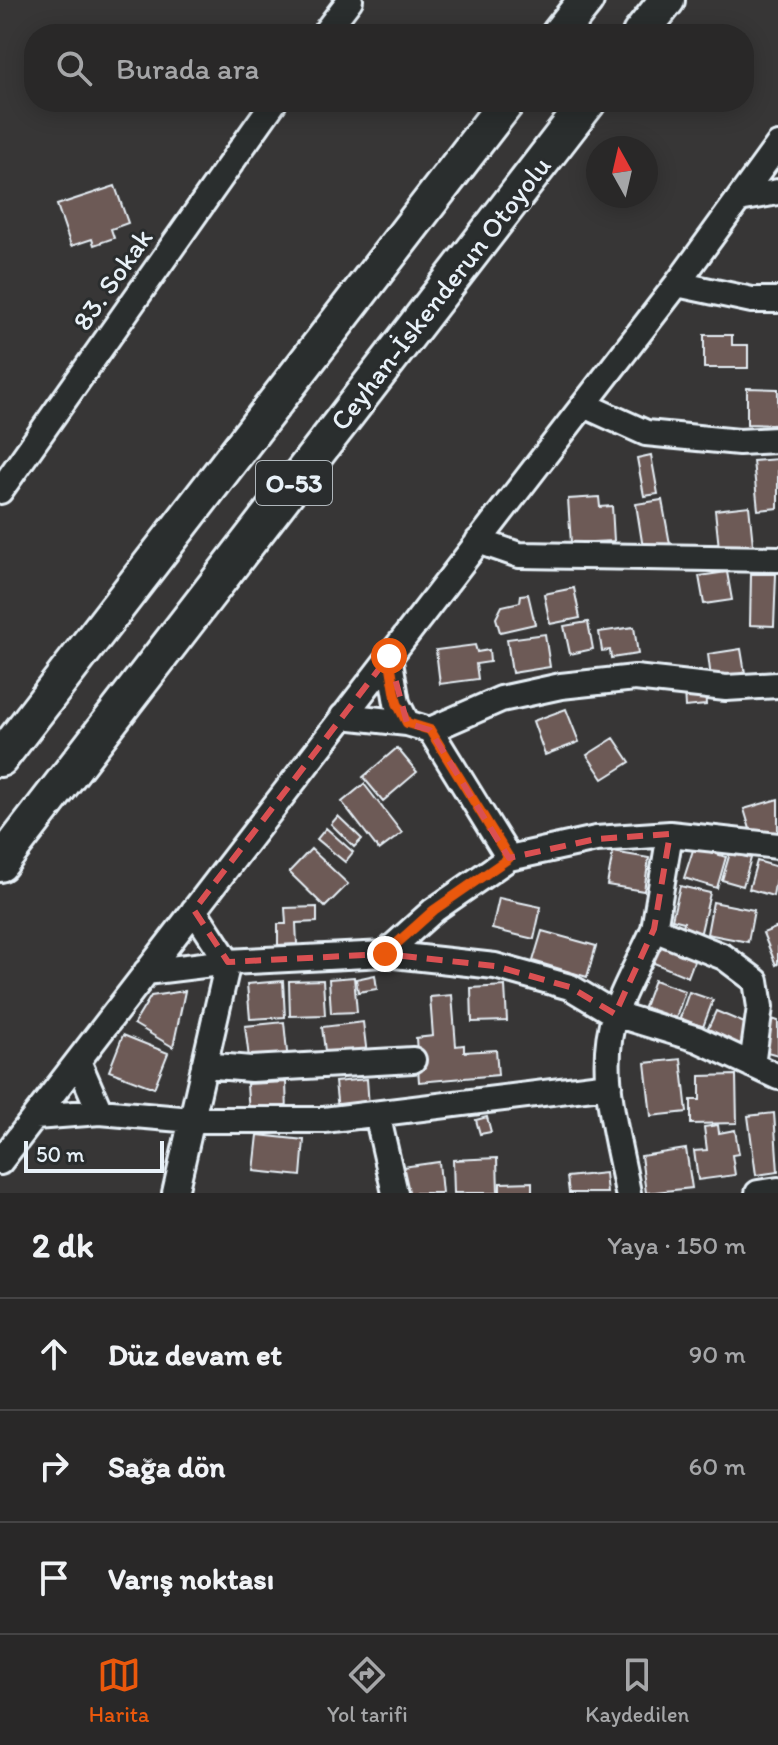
<!DOCTYPE html>
<html lang="tr">
<head>
<meta charset="utf-8">
<style>
  :root { --surface:#292828; --page:#353434; --text:#f1f3f6; --muted:#a5a6a8; --line:#454445; --accent:#ea580c }
  body { margin:0; font-family:Itim,sans-serif; background:var(--page); color:var(--text) }
  .compass { position:absolute; left:586px; top:136px; width:72px; height:72px; border-radius:50%; background:var(--surface); box-shadow:0 4px 20px #0003; rotate:352deg }
  .scale { position:absolute; left:24px; bottom:20px; width:140px; box-sizing:border-box; padding-left:8px; border:4px solid #e8f1f8; border-top:0; font-size:22px; line-height:28px; white-space:nowrap; color:#e8f1f8; -webkit-text-stroke:6px #2a2d2e; paint-order:stroke }
  .stop { position:absolute; width:24px; height:24px; margin:-18px; border:6px solid #ea580c; border-radius:50%; background:#fff }
  .stop.end { background:#ea580c; border-color:#fff; box-shadow:0 2px 8px #0008 }
  .list { margin:0; padding:0; list-style:none }
  h2 { display:flex; justify-content:space-between; align-items:center; height:104px; margin:0; padding:0 32px; font-size:34px }
  h2 small { font-size:26px; font-weight:400; color:var(--muted) }
  .list li { display:grid; grid-template-columns:52px 1fr auto; gap:24px; align-items:center; box-sizing:border-box; height:112px; padding:0 32px; border-top:2px solid var(--line) }
  .list b { display:block; font-size:30px; white-space:nowrap }
  .list em { font-size:26px; font-style:normal; color:var(--muted) }
  .icon { flex:none; width:44px; height:44px; fill:none; stroke:currentColor; stroke-width:2; stroke-linecap:round; stroke-linejoin:round }
  .map { position:relative; flex:none; width:778px; height:1193px; overflow:hidden }
  .search { position:absolute; background:var(--surface); box-shadow:0 4px 20px #0003; left:24px; right:24px; top:24px; height:88px; display:flex; align-items:center; gap:20px; box-sizing:border-box; padding:0 28px; border-radius:32px; color:var(--muted); font-size:30px }
  .sheet { height:440px; background:var(--surface) }
  nav { display:flex; justify-content:space-around; align-items:center; box-sizing:border-box; height:112px; border-top:2px solid var(--line); background:var(--surface); font-size:22px; color:var(--muted) }
  nav a { display:grid; justify-items:center; gap:4px }
  nav .on { color:var(--accent) }
  .map>svg:first-child { display:block }
  .building { fill:#6d5a57; stroke:#e8f1f8; stroke-width:2 }
  .lines { fill:none; stroke-linecap:round; stroke-linejoin:round }
  .minor-casing { stroke:#e8f1f8; stroke-width:30 }
  .highway-casing { stroke:#e8f1f8; stroke-width:40 }
  .minor { stroke:#2a2d2e; stroke-width:24 }
  .highway { stroke:#2a2d2e; stroke-width:34 }
  .route { stroke:#ea580c; stroke-width:10 }
  .marked { fill:none; stroke:#da5052; stroke-width:6; stroke-dasharray:16 10; stroke-linejoin:round }
  .labels { text-anchor:middle; stroke-width:6; stroke-linejoin:round; paint-order:stroke }
  .shield { fill:#2a2d2e; stroke:#afb6bb; stroke-width:2 }
  .shield-label { font-size:26px; font-weight:bold; fill:#e8f1f8 }
  .street-label { font-size:28px; fill:#e8f1f8; stroke:#2a2d2e }
</style>
</head>
<body>
<div class="map">
<svg width="778" height="1193" viewBox="0 0 778 1193">
  <rect width="100%" height="100%" fill="#373636"/>
  <filter id="ink" filterUnits="userSpaceOnUse"><feTurbulence type="fractalNoise" baseFrequency=".0125" numOctaves="2"/><feDisplacementMap in="SourceGraphic" scale="16" xChannelSelector="R" yChannelSelector="G"/><feConvolveMatrix kernelMatrix="1 2 1 2 8 2 1 2 1" color-interpolation-filters="sRGB"/></filter>
  <g filter="url(#ink)">
    <!-- building -->
    <path class="building" d="M115,186L128,223L111,229L114,238L94,245L92,239L71,246L57,205Z
      M704,335H732V345H748V368H704Z
      M747,388L778,389V425L747,424Z
      M651,455L658,494L644,496L637,458Z
      M778,459V508L758,510L753,461Z
      M599,497L600,507L612,506L614,541L571,543L568,499Z
      M662,500L670,544L643,548L636,504Z
      M749,506L753,545L719,548L715,510Z
      M727,572L732,600L704,604L699,576Z
      M751,574H776L774,626L750,625Z
      M574,588L580,618L550,624L544,594Z
      M528,594L535,624L500,632L496,618L502,606L520,602L521,595Z
      M588,622L593,649L570,654L564,626Z
      M634,627L638,654L611,658L610,650L602,651L599,632Z
      M545,634L550,667L512,673L507,639Z
      M475,645L477,652L489,650L490,662L476,664L478,679L440,684L436,650Z
      M741,649L745,673L711,678L708,654Z
      M705,690L706,705L685,707L684,691Z
      M566,709L579,742L545,755L533,721Z
      M614,738L630,762L603,779L587,755Z
      M397,748L417,772L383,801L363,777Z
      M364,784L402,833L379,850L342,802Z
      M778,799V832L753,839L744,809Z
      M338,816L362,839L354,847L331,824Z
      M326,828L353,852L345,862L317,839Z
      M694,847L726,857L717,888L684,878Z
      M311,849L348,884L325,907L289,872Z
      M613,852L649,858L644,891L607,885Z
      M730,853L751,858L743,886L722,880Z
      M757,861L778,867L773,896L749,889Z
      M680,886L710,893L700,936L682,932L684,922L672,919Z
      M499,898L541,907L534,939L492,929Z
      M713,902L754,910L748,942L707,934Z
      M317,907V922L296,923L297,944L278,945V924H286L285,908Z
      M778,927V964L776,965L763,933Z
      M542,931L596,946L587,977L533,961Z
      M658,938L697,953L688,977L649,961Z
      M375,975L377,989L358,992L356,979Z
      M354,977L357,1012L331,1013L329,979Z
      M323,980L325,1015L290,1016L289,981Z
      M654,980L685,991L676,1018L644,1007Z
      M283,981L285,1017L250,1019L247,984Z
      M505,986L507,1021L472,1022L471,988Z
      M185,991L173,1047L134,1024L151,996Z
      M689,992L713,1000L703,1027L680,1018Z
      M452,995L456,1046L464,1045V1052L496,1050L498,1075L419,1082L416,1038L433,1036L430,997Z
      M716,1011L754,1027L743,1052L705,1035Z
      M769,1018L778,1021V1055L760,1050Z
      M284,1022L288,1062L250,1066L245,1026Z
      M363,1022L367,1055L326,1059L322,1027Z
      M123,1035L168,1053L154,1088L109,1071Z
      M681,1059L687,1112L651,1116L645,1063Z
      M736,1075L737,1123L691,1124V1100H700V1076Z
      M367,1079L369,1107L338,1110L335,1082Z
      M286,1082L287,1113L249,1115L247,1084Z
      M774,1113L778,1172L756,1175L748,1116Z
      M487,1117L491,1132L480,1134L476,1120Z
      M718,1125L719,1133L735,1130L739,1154L732,1155L735,1175L698,1180L694,1151L707,1150L704,1127Z
      M258,1135L304,1140L301,1176L254,1171Z
      M686,1149L692,1188L646,1193L641,1156Z
      M497,1158L498,1193H454L453,1160Z
      M439,1162L442,1193H406L402,1167Z
      M605,1173L607,1193H569L567,1177Z
      M532,1182V1193H500V1183Z"/>
    <g class="lines">
      <defs>
        <path id="minor" d="M324,34L350,0
          M739,199L778,192
          M677,284L752,300H778
          M584,405L646,433L739,442L778,440
          M0,491L274,102
          M478,541L519,555L778,559
          M389,656L397,703L407,723
          M343,716L407,723L430,730L501,699L561,686L635,678L726,688L778,685
          M430,730L509,858
          M670,834L654,929L724,957L756,981L760,1007L752,1065
          M385,954L434,910L509,858L596,839L670,834L778,846
          M146,972L228,962L385,954L495,966L570,987L615,1014L697,1039L778,1077
          M78,1061L100,1112
          M204,1065L251,1069L413,1060
          M377,1114L395,1193
          M35,1117L100,1112L192,1120H324L609,1085
          M0,1162L677,284L778,145
          M175,1193L228,962L194,910
          M628,1193C618,1137 596,1070 615,1014C625,985 642,957 654,929
          M758,1193L778,1190"/>
        <path id="highway" d="M559,34L586,0
          M640,34L667,0
          M0,759L507,102
          M0,864L588,102"/>
      </defs>
      <!-- minor casing -->
      <use href="#minor" class="minor-casing"/>
      <!-- highway casing -->
      <use href="#highway" class="highway-casing"/>
      <!-- minor -->
      <use href="#minor" class="minor"/>
      <!-- highway -->
      <use href="#highway" class="highway"/>
    </g>
  </g>
  <g class="lines" filter="url(#ink)">
    <!-- route -->
    <path class="route" d="M385,954L434,910L509,858L430,730L407,723L397,703L389,656"/>
  </g>
  <!-- marked area -->
  <path class="marked" d="M389,656L407,723L430,730L509,858L596,839L670,834L654,929L615,1014L570,987L495,966L385,954L228,962L194,910Z"/>
  <g class="labels">
    <!-- shield labels -->
    <rect class="shield" x="256" y="461" width="76" height="44" rx="6"/>
    <g class="shield-label">
      <text x="294" y="492">O-53</text>
    </g>
    <!-- street labels -->
    <g class="street-label">
      <text transform="translate(112 279) rotate(-55)" y="10">83. Sokak</text>
      <text transform="translate(440 293) rotate(-52)" y="10">Ceyhan-İskenderun Otoyolu</text>
    </g>
  </g>
</svg>
<svg class="compass" viewBox="-18 -18 36 36"><path d="M0-13l5 13h-10z" fill="#e53935"/><path d="M0 13l5-13h-10z" fill="#a5a6a8"/></svg>
<div class="scale">50 m</div>
<div class="stop" style="left:389px;top:656px"></div>
<div class="stop end" style="left:385px;top:954px"></div>
<div class="search"><svg class="icon" aria-label="search" viewBox="0 0 24 24"><circle cx="10" cy="10" r="6"/><path d="M15 15l6 6"/></svg>Burada ara</div>
</div>
<section class="sheet">
<h2>2 dk<small>Yaya · 150 m</small></h2>
<ul class="list">
<li><svg class="icon" aria-label="ahead" viewBox="0 0 24 24"><path d="M12 20V5M6 11l6-6 6 6"/></svg><div><b>Düz devam et</b></div><em>90 m</em></li>
<li><svg class="icon" aria-label="right" viewBox="0 0 24 24"><path d="M7 20v-9h11M14 6l5 5-5 5"/></svg><div><b>Sağa dön</b></div><em>60 m</em></li>
<li><svg class="icon" aria-label="arrive" viewBox="0 0 24 24"><path d="M6 21V4h12l-3 4 3 4H6"/></svg><div><b>Varış noktası</b></div></li>
</ul>
</section>
<nav>
<a class="on"><svg class="icon" aria-label="map" viewBox="0 0 24 24"><path d="M3 6l6-2 6 2 6-2v14l-6 2-6-2-6 2zM9 4v14M15 6v14"/></svg>Harita</a>
<a><svg class="icon" aria-label="directions" viewBox="0 0 24 24"><path d="M12 3l9 9-9 9-9-9zM9 14v-3h6M13 9l2 2-2 2"/></svg>Yol tarifi</a>
<a><svg class="icon" aria-label="saved" viewBox="0 0 24 24"><path d="M7 4h10v16l-5-4-5 4z"/></svg>Kaydedilen</a>
</nav>
</body>
</html>
